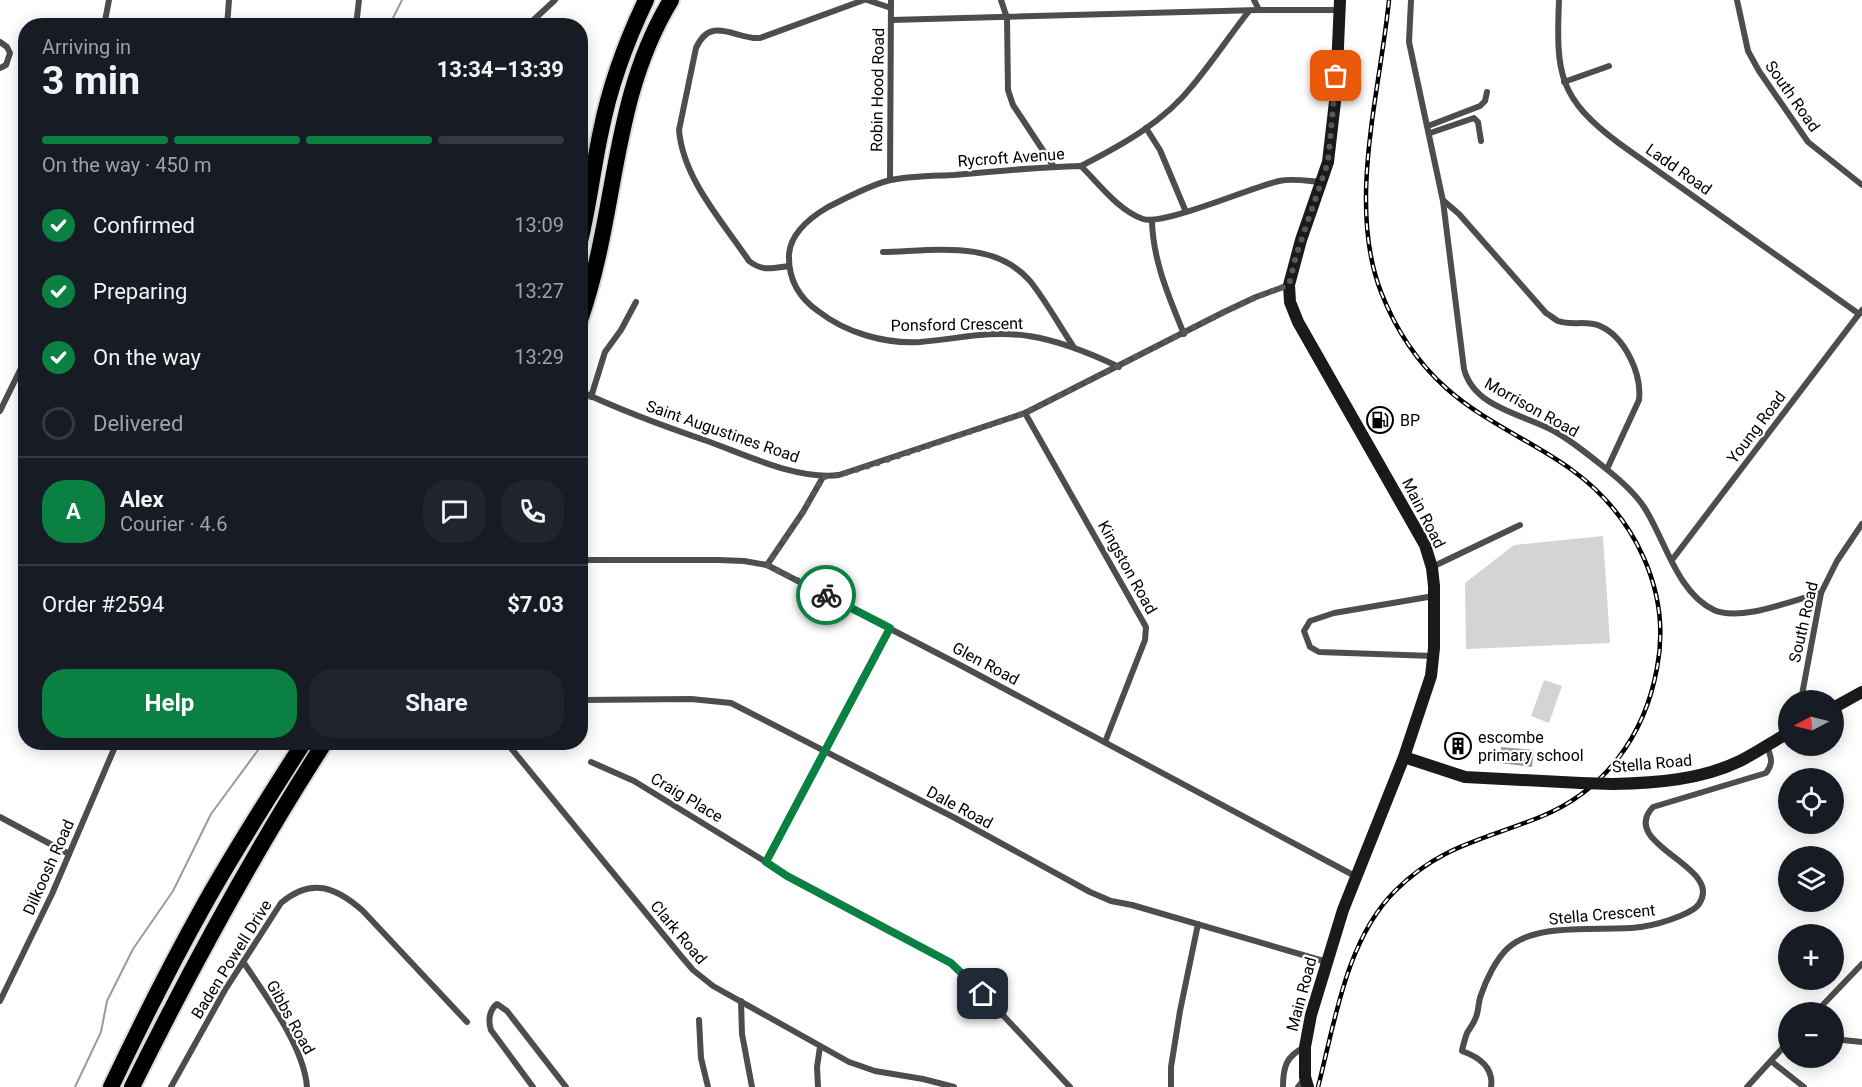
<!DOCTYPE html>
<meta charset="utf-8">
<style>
:root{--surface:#171b24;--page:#20242c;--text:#f1f3f6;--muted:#9ea1a6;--line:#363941;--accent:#0b8043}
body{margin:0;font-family:Roboto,sans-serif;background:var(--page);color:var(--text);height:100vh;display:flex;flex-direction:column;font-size:22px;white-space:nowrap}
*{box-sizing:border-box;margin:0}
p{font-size:20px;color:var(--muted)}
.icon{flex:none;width:33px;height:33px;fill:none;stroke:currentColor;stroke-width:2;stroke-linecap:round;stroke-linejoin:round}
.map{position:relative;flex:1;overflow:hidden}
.details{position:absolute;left:18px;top:18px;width:570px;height:732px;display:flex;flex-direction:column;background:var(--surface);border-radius:24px;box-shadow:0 3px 15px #0003}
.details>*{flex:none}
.needle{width:39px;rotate:263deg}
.tools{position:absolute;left:1778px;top:690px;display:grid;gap:12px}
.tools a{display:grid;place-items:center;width:66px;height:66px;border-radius:50%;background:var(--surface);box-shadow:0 3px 15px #0003;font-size:30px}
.pin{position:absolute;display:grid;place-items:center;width:51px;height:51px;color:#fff;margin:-26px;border-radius:12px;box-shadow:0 3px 9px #0006}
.courier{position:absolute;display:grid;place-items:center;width:60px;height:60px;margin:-30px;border:4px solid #0b8043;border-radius:50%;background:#fff;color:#222;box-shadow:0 2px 8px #0007}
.head em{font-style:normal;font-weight:700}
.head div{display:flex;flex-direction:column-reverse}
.head{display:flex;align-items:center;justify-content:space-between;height:102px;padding:0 24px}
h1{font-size:39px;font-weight:700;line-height:45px}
.bar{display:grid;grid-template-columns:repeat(4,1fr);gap:9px 6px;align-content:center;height:72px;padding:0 24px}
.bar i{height:8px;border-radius:4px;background:var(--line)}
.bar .current{background:var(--accent)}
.bar p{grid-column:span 4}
.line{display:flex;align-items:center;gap:15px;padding:0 24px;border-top:2px solid var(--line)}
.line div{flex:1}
.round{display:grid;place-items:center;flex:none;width:63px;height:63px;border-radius:24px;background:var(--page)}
ol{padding:0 24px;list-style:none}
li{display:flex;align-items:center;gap:18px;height:66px}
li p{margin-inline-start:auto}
li .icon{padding:6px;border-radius:50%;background:var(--accent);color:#fff;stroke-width:4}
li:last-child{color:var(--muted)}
li i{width:33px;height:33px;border:3px solid var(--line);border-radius:50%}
.cta{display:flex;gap:12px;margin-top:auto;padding:12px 24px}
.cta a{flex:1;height:69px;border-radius:24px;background:var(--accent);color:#fff;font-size:24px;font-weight:700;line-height:69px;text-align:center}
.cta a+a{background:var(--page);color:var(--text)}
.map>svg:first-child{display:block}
</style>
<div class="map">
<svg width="1862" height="1087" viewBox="0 0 1862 1087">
<rect width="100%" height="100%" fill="#fff"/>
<g fill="#d4d4d4">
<polygon points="1603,536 1610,643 1466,649 1465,583 1514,545"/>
<polygon points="1544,680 1562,686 1549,723 1531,716"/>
</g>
<polygon fill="#9b9b9b" points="1501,747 1534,750 1532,767 1499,763"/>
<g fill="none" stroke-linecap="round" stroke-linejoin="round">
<g stroke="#9b9b9b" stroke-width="2">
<polyline points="389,26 402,0"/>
<polyline points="75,1087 101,1032 107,1001 133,949 173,891 211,814 264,742"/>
</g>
<defs>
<g id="motorway">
<path d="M580,241C589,205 593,167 601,131C610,85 626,42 646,0"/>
<path d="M580,320C618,213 610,100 671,0"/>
<path d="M111,1087C140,1026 170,966 203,907C234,851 269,797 304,742"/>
<path d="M132,1087C191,968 253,853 325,742"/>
</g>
</defs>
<use href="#motorway" stroke="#dbdbdb" stroke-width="20"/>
<g stroke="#4d4d4d" stroke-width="6">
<polyline points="867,0 891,8"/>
<polyline points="1001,0 1007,18 1008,90 1013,105 1054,167"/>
<polyline points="1254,0 1259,10"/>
<path d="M1411,0L1409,42L1443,201L1464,369C1474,408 1523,414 1554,431C1572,441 1589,455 1605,468C1619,479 1634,492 1644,507C1665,539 1677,593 1714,610C1741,622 1793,600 1821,593"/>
<path d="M1559,0C1556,74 1558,98 1620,144L1859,314"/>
<polyline points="1737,0 1748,51 1759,71 1808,142 1862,185"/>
<polyline points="891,20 1259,10 1340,10"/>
<polyline points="104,26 109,0"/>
<polyline points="227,26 229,0"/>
<polyline points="356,26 359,0"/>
<polyline points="527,26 555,0"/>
<polyline points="0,42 7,47 10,53 6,65 0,68"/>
<polyline points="1564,82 1609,66"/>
<polyline points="1428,126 1480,106 1485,101 1487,92"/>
<polyline points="1146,128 1160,150 1186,212"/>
<polyline points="1430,133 1474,118 1478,122 1481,141"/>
<path d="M1081,166C1122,145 1164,122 1193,85C1213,61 1230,35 1249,11"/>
<polyline points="890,180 891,0"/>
<path d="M1444,201L1459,214L1546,313C1550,315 1554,319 1558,321C1571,326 1587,320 1600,326C1625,337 1642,374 1639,400L1607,469"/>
<path d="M1152,221C1153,261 1169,297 1184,334"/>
<path d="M883,252C932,251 994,239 1030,281C1046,301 1059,325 1073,346"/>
<path d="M789,266C773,268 763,272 749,261C723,222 683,179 679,130L696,48C711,14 736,40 760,38L864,0"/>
<path d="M1119,367C1090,353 1061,341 1029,336C992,330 957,339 920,342C885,344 846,333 818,311C798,297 788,279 789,254C791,232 811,217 828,207C844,199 874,183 891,180C911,176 934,176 954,175C996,171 1039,167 1081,166C1099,184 1119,211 1143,219C1163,226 1252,187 1279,181C1293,178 1307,181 1321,182"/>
<path d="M580,391C622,411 666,427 710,442C748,456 798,480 839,475L1025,413L1224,312L1256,297L1289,285"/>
<polyline points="591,397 605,352 621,330 636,302"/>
<polyline points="0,411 26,358"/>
<polyline points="1025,413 1146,627 1145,640 1105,742"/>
<polyline points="580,560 718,560 744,561 767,565 960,665 1355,876"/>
<polyline points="1672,560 1862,310"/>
<polyline points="767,565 803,512 823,477"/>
<polyline points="1432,567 1520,525"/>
<polyline points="890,628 766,862 787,876 951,963 970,980 1070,1087"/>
<polyline points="1433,656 1319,652 1310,647 1304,631 1310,621 1334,613 1434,596"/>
<polyline points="580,700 691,699 731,703 955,818 1090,892 1111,901 1132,905 1327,962"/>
<polyline points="1801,700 1821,593 1837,561 1862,524"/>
<polyline points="506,742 681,956 693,970 713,986 849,1062 875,1071 923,1079 954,1087"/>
<polyline points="591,762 634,781 766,862"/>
<polyline points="0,817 69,854"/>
<path d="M244,963C266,996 304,1047 307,1087"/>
<polyline points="0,1001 52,894 117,742"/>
<polyline points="741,1001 742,1034 752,1087"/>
<polyline points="1816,1012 1862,964"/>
<polyline points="699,1020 701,1058 708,1087"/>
<polyline points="1833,1039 1862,1042"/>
<polyline points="1771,1061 1804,1087"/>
<path d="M171,1087L225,990L281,903C311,877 336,887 363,911L467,1022"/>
<path d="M533,1087L491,1030C488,1021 489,1010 497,1004L507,1011L566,1087"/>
<polyline points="818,1087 817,1067 820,1047"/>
<polyline points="1171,1087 1171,1067 1180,1011 1198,924"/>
<path d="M1283,1087C1283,1067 1286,1056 1305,1047"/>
<polyline points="1298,1087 1305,1078"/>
<path d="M1491,1087C1494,1067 1479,1057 1462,1051C1463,1045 1465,1039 1467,1033C1470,1028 1474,1023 1476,1017C1479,1010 1478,1002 1481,995C1486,980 1496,959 1508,948C1537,921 1604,932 1641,927C1654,925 1668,921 1680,916C1687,913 1695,910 1699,904C1725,866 1617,845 1653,807L1766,773C1774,763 1771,757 1767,746"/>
<polyline points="1747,1087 1788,1042"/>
</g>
<g stroke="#1a1a1a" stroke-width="12">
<polyline points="1833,708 1862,692"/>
<polyline points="1404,757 1465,777 1581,783"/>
<path d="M1613,784C1656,783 1700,780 1740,761C1756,753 1772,742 1788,733"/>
<polyline points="1308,1087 1305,1077 1305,1047 1311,1015 1343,910 1404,757 1431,676 1434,648 1434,586 1432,568 1425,545 1298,322 1290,302 1289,285 1301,240 1328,162 1336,93 1340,0"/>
</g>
<use href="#motorway" stroke="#000" stroke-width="16"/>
<defs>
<path id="rail" d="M1318,1087C1335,1022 1346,940 1395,891C1441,845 1484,840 1540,817C1605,791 1645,735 1657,668C1672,591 1634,515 1572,470C1532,441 1484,422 1446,388C1417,362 1395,328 1381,292C1347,204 1380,92 1389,0"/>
</defs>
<use href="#rail" stroke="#000" stroke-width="4.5"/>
<use href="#rail" stroke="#fff" stroke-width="2" stroke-dasharray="7" stroke-linecap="butt"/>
<polyline stroke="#1a1a1a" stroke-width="12" points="1581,783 1613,784"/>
</g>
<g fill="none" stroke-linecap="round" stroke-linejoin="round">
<polyline stroke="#595959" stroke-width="6" stroke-dasharray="0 10.8" points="826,595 767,565 803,512 823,477 838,475 863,468 1025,413 1224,312 1256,297 1289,285 1296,256 1328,162 1336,76"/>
<polyline stroke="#0b8043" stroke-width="8" points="826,595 890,628 766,862 787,876 951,963 983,994"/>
</g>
<defs>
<symbol id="fuel-ring" viewBox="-11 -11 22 22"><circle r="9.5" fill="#fff" stroke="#000" stroke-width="1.5"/><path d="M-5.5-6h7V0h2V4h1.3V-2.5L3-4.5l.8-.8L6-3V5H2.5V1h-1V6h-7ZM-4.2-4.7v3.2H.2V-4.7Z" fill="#000"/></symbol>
<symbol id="building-ring" viewBox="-11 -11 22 22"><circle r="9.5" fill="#fff" stroke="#000" stroke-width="1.5"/><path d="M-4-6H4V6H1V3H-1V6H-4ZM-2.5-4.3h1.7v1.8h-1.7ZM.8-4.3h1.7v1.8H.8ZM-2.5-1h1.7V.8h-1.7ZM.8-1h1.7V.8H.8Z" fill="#000"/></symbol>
</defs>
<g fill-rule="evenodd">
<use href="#fuel-ring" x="1365" y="405" width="30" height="30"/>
<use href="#building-ring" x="1443" y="731" width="30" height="30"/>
</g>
<g text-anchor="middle" stroke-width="4.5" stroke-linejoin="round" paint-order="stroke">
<g font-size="16" fill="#000" stroke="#fff">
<text transform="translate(877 90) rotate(-89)" y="6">Robin Hood Road</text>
<text transform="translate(1793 96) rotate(55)" y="6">South Road</text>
<text transform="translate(1011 157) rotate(-4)" y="6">Rycroft Avenue</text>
<text transform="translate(1679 169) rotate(35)" y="6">Ladd Road</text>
<text transform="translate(957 324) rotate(-1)" y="6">Ponsford Crescent</text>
<text transform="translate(1532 407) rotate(29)" y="6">Morrison Road</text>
<text transform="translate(1756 427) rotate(-53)" y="6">Young Road</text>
<text transform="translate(723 431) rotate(19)" y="6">Saint Augustines Road</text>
<text transform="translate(1424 513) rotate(63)" y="6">Main Road</text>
<text transform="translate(1128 567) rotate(61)" y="6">Kingston Road</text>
<text transform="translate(1803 622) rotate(-77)" y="6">South Road</text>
<text transform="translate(986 663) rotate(28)" y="6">Glen Road</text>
<text transform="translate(1652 763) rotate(-5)" y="6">Stella Road</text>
<text transform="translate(687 797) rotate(31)" y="6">Craig Place</text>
<text transform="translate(960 807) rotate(28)" y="6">Dale Road</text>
<text transform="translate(48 867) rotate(-66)" y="6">Dilkoosh Road</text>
<text transform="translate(1602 914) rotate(-5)" y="6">Stella Crescent</text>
<text transform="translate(679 932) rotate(50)" y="6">Clark Road</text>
<text transform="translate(231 959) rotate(-58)" y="6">Baden Powell Drive</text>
<text transform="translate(1301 994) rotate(-75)" y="6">Main Road</text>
<text transform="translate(291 1017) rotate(61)" y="6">Gibbs Road</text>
</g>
<g font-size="16" fill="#000" stroke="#fff" text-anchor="start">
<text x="1400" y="426">BP</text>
<text x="1478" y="743">escombe<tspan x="1478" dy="18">primary school</tspan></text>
</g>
</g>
</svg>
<div class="tools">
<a><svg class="needle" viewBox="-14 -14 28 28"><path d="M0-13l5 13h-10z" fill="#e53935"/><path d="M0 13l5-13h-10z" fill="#9ea1a6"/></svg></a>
<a><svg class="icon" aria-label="locate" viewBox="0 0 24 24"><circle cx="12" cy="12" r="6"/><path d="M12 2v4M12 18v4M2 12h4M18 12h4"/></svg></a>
<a><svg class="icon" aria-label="layers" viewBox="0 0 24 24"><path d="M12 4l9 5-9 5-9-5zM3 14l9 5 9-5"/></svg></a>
<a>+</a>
<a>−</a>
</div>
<div class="pin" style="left:1336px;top:76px;background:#ea580c"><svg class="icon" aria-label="bag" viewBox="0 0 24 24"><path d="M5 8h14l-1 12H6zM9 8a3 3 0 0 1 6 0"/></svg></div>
<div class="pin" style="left:983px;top:994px;background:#1f2937"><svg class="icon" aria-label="home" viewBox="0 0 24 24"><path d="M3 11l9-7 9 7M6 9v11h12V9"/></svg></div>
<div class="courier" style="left:826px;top:595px"><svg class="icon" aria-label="bike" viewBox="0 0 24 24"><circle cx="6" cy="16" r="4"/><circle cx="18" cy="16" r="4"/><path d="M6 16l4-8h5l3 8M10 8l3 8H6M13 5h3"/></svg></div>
<section class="details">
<div class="head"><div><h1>3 min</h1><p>Arriving in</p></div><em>13:34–13:39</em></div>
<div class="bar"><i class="current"></i><i class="current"></i><i class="current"></i><i></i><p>On the way · 450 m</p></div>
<ol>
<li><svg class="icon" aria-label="check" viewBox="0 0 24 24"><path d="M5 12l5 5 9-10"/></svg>Confirmed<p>13:09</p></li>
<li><svg class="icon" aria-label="check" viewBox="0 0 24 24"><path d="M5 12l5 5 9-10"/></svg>Preparing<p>13:27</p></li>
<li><svg class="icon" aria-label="check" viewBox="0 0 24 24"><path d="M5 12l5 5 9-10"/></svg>On the way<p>13:29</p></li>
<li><i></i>Delivered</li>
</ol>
<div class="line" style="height:108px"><b class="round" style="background:var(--accent);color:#fff">A</b><div><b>Alex</b><p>Courier · 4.6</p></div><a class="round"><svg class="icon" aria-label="chat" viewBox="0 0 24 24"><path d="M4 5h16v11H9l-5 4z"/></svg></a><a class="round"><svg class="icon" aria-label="phone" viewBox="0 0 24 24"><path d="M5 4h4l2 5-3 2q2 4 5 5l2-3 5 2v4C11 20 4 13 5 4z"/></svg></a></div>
<div class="line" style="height:78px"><div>Order #2594</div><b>$7.03</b></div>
<div class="cta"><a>Help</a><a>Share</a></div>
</section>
</div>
